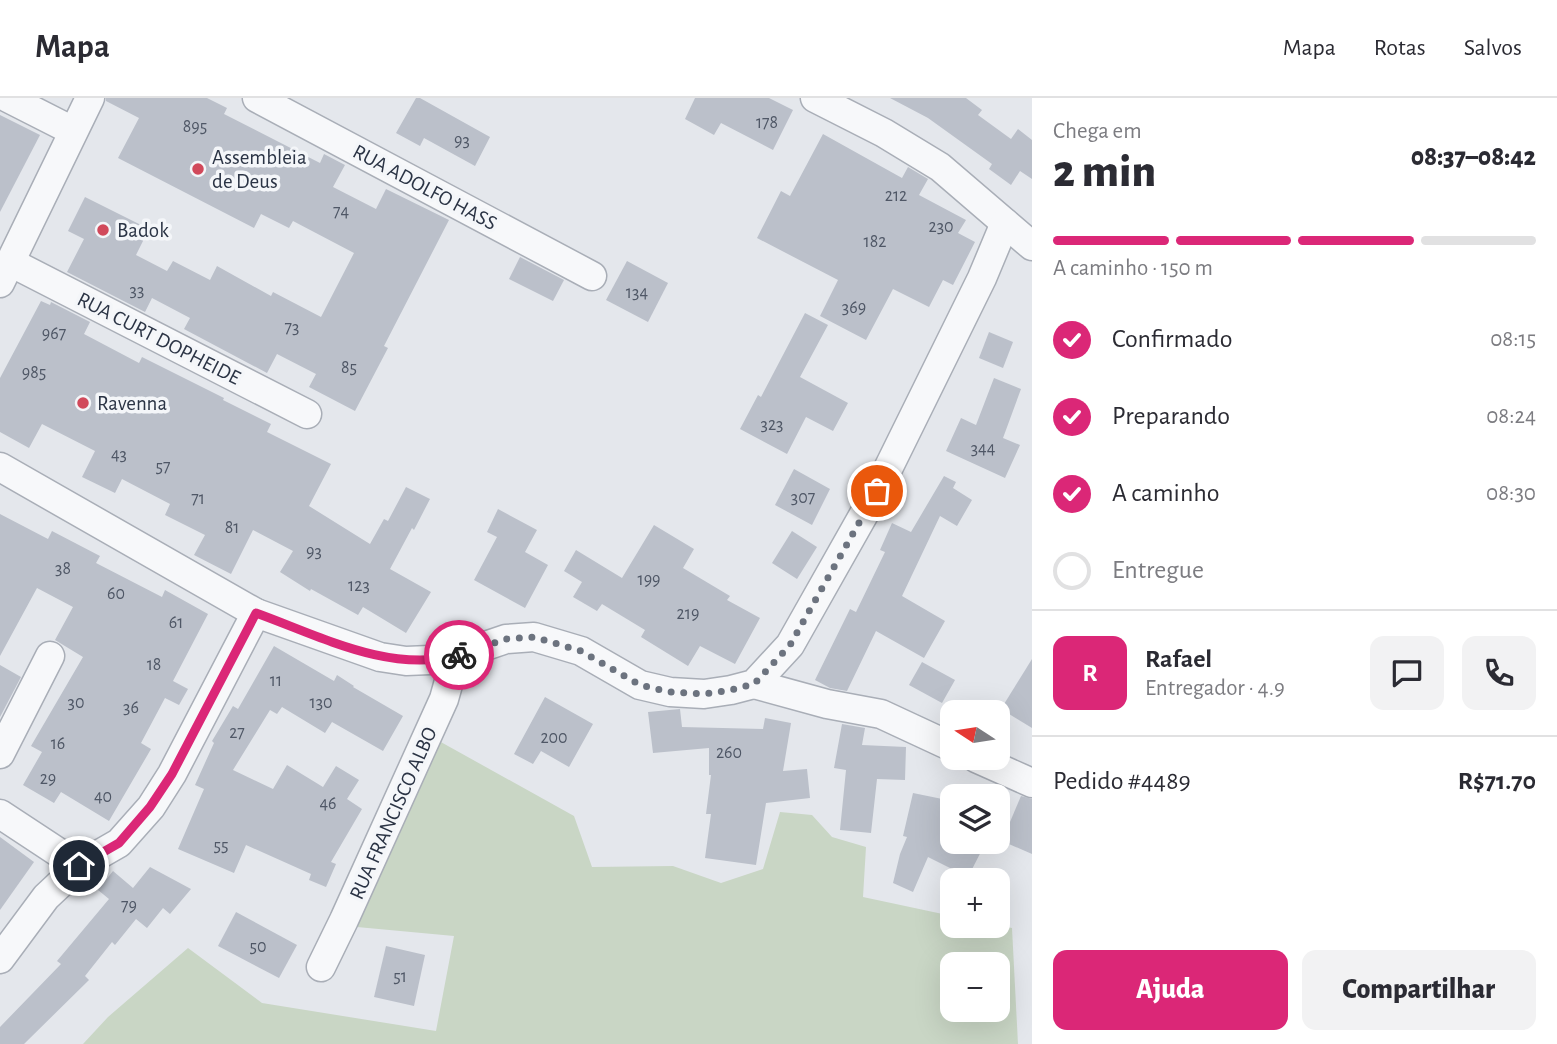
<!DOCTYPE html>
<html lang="pt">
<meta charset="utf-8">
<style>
:root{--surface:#fff;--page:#f2f2f3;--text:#2b2b33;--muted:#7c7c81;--line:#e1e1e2;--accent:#db2777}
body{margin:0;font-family:"Alegreya Sans",sans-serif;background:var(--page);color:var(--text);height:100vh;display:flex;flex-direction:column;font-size:26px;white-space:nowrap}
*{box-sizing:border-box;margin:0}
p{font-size:23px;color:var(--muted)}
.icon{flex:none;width:38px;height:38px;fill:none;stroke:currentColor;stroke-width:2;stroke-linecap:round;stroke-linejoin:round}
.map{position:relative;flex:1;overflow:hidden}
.side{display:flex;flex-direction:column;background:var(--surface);width:525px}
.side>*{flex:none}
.needle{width:46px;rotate:282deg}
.fabs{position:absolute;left:940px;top:602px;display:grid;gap:14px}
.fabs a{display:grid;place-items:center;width:70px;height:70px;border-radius:14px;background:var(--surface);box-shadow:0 7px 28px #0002;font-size:35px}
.pin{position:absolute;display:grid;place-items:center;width:60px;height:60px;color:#fff;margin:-30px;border:4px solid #fff;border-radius:50%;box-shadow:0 2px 7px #0007}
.courier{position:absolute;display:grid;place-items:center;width:70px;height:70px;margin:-35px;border:5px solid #db2777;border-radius:50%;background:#fff;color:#222;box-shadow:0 2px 9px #0007}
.overview em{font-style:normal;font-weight:800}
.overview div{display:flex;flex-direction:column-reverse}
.overview{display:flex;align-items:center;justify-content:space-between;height:119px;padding:0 21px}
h1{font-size:46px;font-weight:800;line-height:52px}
.bar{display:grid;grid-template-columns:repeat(4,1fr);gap:10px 7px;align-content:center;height:84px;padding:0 21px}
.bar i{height:9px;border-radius:5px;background:var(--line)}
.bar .active{background:var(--accent)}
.bar p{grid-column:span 4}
.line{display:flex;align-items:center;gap:18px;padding:0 21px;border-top:2px solid var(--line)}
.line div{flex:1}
.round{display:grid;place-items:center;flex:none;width:74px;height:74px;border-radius:14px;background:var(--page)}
ol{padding:0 21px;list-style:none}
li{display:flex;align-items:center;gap:21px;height:77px}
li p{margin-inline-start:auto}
li .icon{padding:7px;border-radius:50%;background:var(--accent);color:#fff;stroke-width:4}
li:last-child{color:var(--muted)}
li i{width:38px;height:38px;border:4px solid var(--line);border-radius:50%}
.action{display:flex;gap:14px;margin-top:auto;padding:14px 21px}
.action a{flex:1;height:80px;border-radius:14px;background:var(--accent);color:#fff;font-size:28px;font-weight:800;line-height:80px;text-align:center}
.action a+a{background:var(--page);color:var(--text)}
header{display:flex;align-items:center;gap:42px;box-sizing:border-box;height:98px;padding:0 35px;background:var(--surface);border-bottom:2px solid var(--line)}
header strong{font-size:33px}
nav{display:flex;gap:38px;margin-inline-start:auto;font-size:24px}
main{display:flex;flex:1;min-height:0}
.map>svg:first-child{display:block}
</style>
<header>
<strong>Mapa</strong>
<nav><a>Mapa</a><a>Rotas</a><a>Salvos</a></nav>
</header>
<main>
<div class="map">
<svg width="1032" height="946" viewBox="0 0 1032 946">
<rect width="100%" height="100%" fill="#e4e7ec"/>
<path fill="#c9d6c5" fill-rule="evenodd" d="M439,643L574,718L592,769L673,768L721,785L763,771L780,714L812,717L832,739L866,749L863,799L952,818V828L998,827L1012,830L1018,946H83L108,919L188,850L262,905L436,933L454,838L357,829ZM952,866H998V912H952Z"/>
<g fill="#bbc0ca">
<polygon points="106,0 207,0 227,10 224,16 320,65 324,56 345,67 333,89 376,111 386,91 449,122 384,248 388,250 355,313 309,289 316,276 277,256 267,275 184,231 190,220 152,200 145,214 67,174 84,141 68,133 85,99 149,131 136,157 167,173 173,163 210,182 217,168 271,198 273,194 321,219 354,155 293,123 289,130 261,116 254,130 118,60 139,20 106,3"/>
<polygon points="416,0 420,0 490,39 475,68 424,40 420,48 396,35"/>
<polygon points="695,0 769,0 793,12 773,52 721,25 714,37 685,21"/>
<polygon points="890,0 966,0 982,12 978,17 1011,41 1018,31 1032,42 1032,81 1020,73 1011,87 989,71 992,66 928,20"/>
<polygon points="0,17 40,37 0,114"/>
<polygon points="823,36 902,80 908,69 928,81 919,97 966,122 958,135 975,144 953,187 943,182 929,209 893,191 866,242 820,218 838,182 757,140 781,93 790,98"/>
<polygon points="520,159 564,182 553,203 509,181"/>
<polygon points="627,163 668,185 648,224 606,202"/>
<polygon points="41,203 50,207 51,204 90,224 84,236 139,265 142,259 224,300 223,302 271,326 267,334 331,366 309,408 370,446 384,421 388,423 406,389 430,401 414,432 412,430 390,471 431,494 406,535 363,509 358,517 311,491 310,493 280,474 293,453 253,432 231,476 194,457 205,437 165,417 170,406 122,381 115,395 82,379 95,353 42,326 29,350 0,334 0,280"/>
<polygon points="805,215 828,227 800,279 848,305 833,333 806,319 787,356 740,331 758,297 761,299"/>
<polygon points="989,234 1013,244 1003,270 979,260"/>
<polygon points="994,280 1021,291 1003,340 1020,347 1005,380 946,353 961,320 976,327"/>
<polygon points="794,371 830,391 812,427 775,407"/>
<polygon points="944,378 956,384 953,390 972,402 957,428 940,418 902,498 945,523 924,560 876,533 847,593 830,590 815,582 850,511 856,514 885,454 880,452 892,425 911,434"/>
<polygon points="498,411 537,432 525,454 548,467 525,510 474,482 497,439 487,434"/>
<polygon points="0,416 48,441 52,433 100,458 96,465 162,499 165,492 208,516 173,583 188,591 179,607 165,600 141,645 151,651 109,723 61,694 54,705 23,687 42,654 31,648 83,559 55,542 73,509 37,490 0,558"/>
<polygon points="654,427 694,451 683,470 730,498 727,502 760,520 735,566 700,548 688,568 641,539 645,532 602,506 597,513 573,499 582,484 564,473 576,452 622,480"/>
<polygon points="792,433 817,449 797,481 772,465"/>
<polygon points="274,548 334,583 337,577 354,588 353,589 403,618 383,653 332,624 325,635 282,609 277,616 270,612 233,672 273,691 287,667 323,689 336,668 359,682 347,701 362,711 331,764 336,766 326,789 309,782 311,776 246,747 234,775 178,751 204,691 195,687 214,645 212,643 233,608 238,611"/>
<polygon points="1032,561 1032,630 1001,611"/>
<polygon points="922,564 955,582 942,605 909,587"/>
<polygon points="0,567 21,579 0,619"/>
<polygon points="545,599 593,626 569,669 541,653 533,666 514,656"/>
<polygon points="680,611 682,629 763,631 765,620 791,625 783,673 807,671 810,700 766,705 756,767 705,760 711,716 706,716 711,677 709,677 709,650 653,655 648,614"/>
<polygon points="842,626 865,630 862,647 906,649 905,682 877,681 871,735 840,732 846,672 834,670"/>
<polygon points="913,695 952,703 952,744 986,744 968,779 928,759 913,794 893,785 900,756 907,739 903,738"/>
<polygon points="1021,698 1032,701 1032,756 1002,743"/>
<polygon points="0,739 34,764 0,812"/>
<polygon points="150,769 191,791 170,816 163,810 147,830 136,821 115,847 112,844 85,878 89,882 24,946 0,946 0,929 61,866 57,863 109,801 98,792 113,773 133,790"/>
<polygon points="236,814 297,847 279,880 218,848"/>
<polygon points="386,848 425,857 414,908 374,899"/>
</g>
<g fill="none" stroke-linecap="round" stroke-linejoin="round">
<defs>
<g id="minor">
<polyline points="8,0 73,33"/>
<polyline points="257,0 592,178"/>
<polyline points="815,0 884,35 940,69 1032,148"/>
<polyline points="10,164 307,316"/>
<polyline points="0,185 90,0"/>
<polyline points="0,369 256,515 380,559 406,563 430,562 456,558 506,541 534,539 581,553 640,587 670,594 704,596 731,592 754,586 790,547 877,393 982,180 1005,125"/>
<polyline points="754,586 827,606 881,616 952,649"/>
<polyline points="0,656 50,558"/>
<polyline points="976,660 1032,685"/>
<polyline points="0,716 79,768"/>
<polyline points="0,861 46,799 79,768 119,745 151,709 172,676 256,515"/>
<polyline points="321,869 344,822 444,601 456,558"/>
</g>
</defs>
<use href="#minor" stroke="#a9aeb7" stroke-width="31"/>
<use href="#minor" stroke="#f7f8fa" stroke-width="28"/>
</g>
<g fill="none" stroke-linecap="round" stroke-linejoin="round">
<polyline stroke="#6c737f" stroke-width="7" stroke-dasharray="0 12.6" points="459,557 506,541 534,539 581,553 640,587 670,594 704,596 731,592 754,586 790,547 877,393"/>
<path stroke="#db2777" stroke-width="9" d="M79,768L119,745L150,709L172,676L256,515C320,538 390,576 459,557"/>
</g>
<g fill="#d1495b" stroke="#f4f6f9" stroke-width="2.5">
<circle cx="198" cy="71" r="7"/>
<circle cx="103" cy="132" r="7"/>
<circle cx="83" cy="305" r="7"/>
</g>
<g text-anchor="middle" stroke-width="7" stroke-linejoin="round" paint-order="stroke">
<g font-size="18" fill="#4f5766">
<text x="767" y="30">178</text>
<text x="195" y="34">895</text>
<text x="462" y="48">93</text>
<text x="896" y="103">212</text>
<text x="341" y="119">74</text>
<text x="941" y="134">230</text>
<text x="875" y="149">182</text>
<text x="137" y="198">33</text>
<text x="637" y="200">134</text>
<text x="854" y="215">369</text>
<text x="292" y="235">73</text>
<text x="54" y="241">967</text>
<text x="349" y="275">85</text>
<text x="34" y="280">985</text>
<text x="772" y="332">323</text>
<text x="983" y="356">344</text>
<text x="119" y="362">43</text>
<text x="163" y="374">57</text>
<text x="803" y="405">307</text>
<text x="198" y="406">71</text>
<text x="232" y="435">81</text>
<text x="314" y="459">93</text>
<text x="63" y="476">38</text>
<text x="649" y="487">199</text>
<text x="359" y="493">123</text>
<text x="116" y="501">60</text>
<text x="688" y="521">219</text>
<text x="176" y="530">61</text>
<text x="154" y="572">18</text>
<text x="276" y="588">11</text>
<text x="76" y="610">30</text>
<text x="321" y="610">130</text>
<text x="131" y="615">36</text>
<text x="237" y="640">27</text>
<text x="554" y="645">200</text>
<text x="58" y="651">16</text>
<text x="729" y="660">260</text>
<text x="48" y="686">29</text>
<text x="103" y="704">40</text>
<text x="328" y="711">46</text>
<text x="221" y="753">55</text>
<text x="129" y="813">79</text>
<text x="258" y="854">50</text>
<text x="400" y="884">51</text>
</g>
<g font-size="21" fill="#2b3445" stroke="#f4f6f9" text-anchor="start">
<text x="212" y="66">Assembleia<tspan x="212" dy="24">de Deus</tspan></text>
<text x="117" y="139">Badok</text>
<text x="97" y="312">Ravenna</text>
</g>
<g font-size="21" fill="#2b3445" stroke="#f4f6f9">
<text transform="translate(425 89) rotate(28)" y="7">RUA ADOLFO HASS</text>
<text transform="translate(159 240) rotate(27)" y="7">RUA CURT DOPHEIDE</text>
<text transform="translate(393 715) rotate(-66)" y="7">RUA FRANCISCO ALBO</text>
</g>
</g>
</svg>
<div class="fabs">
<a><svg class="needle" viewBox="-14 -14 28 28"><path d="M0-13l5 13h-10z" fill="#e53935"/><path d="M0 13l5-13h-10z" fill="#7c7c81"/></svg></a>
<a><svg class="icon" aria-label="layers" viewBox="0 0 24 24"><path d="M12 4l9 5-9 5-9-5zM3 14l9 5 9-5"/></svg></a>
<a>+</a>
<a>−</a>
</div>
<div class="pin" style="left:877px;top:393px;background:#ea580c"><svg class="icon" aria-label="bag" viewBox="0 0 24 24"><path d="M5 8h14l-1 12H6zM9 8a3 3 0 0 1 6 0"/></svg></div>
<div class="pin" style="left:79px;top:768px;background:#1f2937"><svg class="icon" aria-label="home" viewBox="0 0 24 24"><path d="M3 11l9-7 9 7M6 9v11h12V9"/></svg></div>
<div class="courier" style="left:459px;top:557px"><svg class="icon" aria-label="bike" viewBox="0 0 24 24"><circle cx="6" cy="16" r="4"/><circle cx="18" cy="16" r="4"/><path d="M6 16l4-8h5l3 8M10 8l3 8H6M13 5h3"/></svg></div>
</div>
<section class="side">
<div class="overview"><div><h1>2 min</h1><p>Chega em</p></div><em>08:37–08:42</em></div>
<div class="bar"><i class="active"></i><i class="active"></i><i class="active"></i><i></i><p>A caminho · 150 m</p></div>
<ol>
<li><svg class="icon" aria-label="check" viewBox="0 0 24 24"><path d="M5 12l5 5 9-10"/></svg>Confirmado<p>08:15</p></li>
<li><svg class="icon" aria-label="check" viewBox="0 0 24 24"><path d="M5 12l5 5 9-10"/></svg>Preparando<p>08:24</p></li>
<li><svg class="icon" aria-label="check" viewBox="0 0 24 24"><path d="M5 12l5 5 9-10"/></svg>A caminho<p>08:30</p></li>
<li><i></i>Entregue</li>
</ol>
<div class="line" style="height:126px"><b class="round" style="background:var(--accent);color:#fff">R</b><div><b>Rafael</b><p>Entregador · 4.9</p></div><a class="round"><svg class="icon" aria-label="chat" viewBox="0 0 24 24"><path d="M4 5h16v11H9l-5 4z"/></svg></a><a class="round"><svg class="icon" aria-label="phone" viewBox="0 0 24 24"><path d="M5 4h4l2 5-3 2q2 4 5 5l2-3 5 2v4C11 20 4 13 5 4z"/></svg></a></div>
<div class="line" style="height:91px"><div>Pedido #4489</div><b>R$71.70</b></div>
<div class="action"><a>Ajuda</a><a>Compartilhar</a></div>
</section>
</main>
